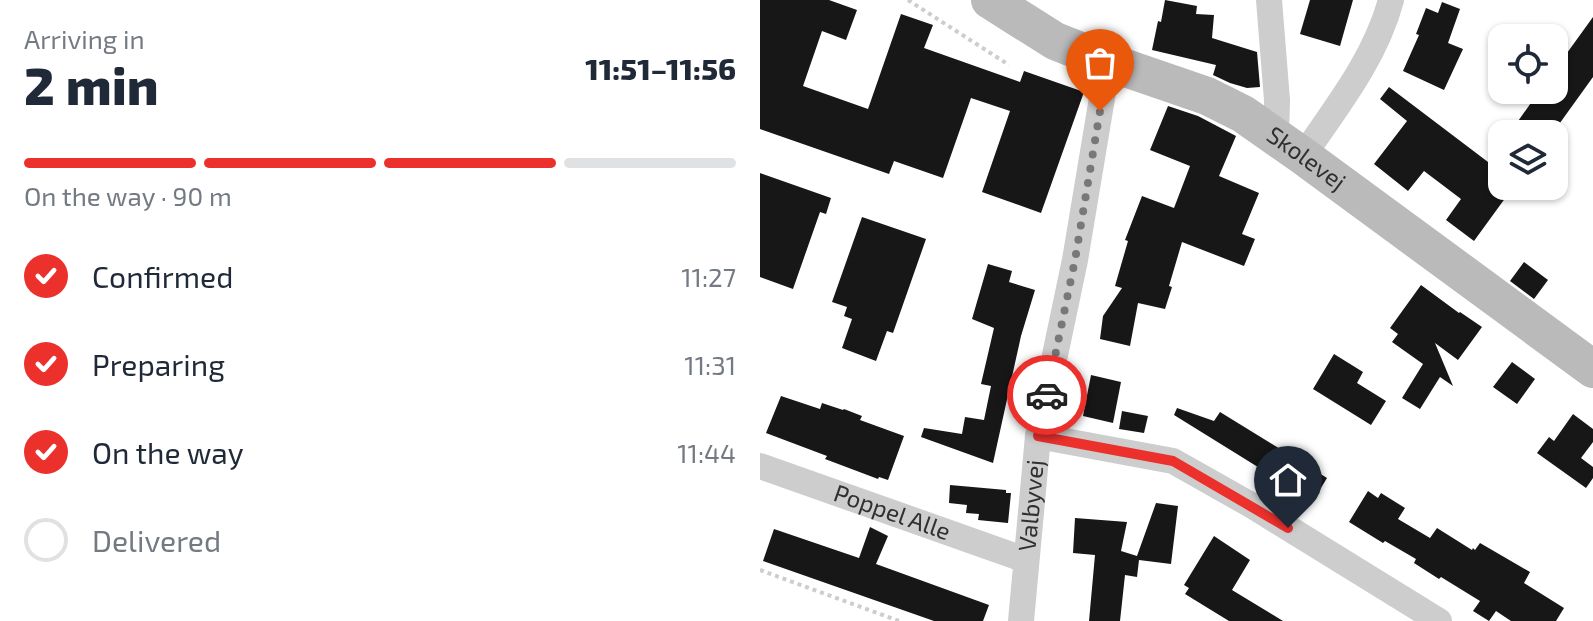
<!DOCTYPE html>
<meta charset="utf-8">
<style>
:root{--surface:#fff;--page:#f2f2f3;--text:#1f2937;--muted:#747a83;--line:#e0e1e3;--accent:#ec312d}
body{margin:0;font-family:"Exo 2",sans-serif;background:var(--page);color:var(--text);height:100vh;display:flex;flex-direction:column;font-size:30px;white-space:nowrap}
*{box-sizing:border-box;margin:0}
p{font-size:26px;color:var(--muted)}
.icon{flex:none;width:44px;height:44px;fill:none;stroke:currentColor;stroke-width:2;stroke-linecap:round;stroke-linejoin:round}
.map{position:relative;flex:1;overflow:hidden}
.panel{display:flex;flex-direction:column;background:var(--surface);width:760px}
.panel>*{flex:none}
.controls{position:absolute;left:728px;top:24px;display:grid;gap:16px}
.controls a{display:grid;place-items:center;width:80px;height:80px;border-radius:16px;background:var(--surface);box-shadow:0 2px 6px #0004;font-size:40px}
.pin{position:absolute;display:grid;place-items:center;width:68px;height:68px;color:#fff;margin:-82px -34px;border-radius:50% 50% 50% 0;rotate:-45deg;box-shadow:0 0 8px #0007}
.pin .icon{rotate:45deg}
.courier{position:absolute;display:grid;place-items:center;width:80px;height:80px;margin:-40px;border:6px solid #ec312d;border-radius:50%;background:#fff;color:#222;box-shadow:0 2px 10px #0007}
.headline em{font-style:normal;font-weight:800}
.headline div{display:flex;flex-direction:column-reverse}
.headline{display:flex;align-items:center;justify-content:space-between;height:136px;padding:0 24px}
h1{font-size:52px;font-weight:800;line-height:60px}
.bar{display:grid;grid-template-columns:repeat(4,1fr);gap:12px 8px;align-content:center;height:96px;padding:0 24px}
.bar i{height:10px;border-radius:6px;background:var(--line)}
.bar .active{background:var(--accent)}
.bar p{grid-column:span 4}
ol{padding:0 24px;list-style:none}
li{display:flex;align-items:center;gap:24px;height:88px}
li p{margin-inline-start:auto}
li .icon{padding:8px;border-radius:50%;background:var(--accent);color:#fff;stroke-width:4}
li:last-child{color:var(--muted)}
li i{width:44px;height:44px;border:4px solid var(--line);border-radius:50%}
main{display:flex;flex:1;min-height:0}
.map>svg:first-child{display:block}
</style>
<main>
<section class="panel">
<div class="headline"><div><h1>2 min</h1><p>Arriving in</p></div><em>11:51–11:56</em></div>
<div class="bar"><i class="active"></i><i class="active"></i><i class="active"></i><i></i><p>On the way · 90 m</p></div>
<ol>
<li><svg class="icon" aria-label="check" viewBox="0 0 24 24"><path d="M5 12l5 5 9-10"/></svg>Confirmed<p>11:27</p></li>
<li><svg class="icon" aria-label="check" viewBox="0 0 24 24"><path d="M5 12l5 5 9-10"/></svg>Preparing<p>11:31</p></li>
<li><svg class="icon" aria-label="check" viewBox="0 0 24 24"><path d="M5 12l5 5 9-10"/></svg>On the way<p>11:44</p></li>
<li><i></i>Delivered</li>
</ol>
</section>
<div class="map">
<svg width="833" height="621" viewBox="0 0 833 621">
<rect width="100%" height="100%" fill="#fff"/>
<g fill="#171717">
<polygon points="0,0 69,0 97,10 86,40 62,31 43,86 108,109 141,14 173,25 164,48 260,82 264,71 324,92 281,213 222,192 250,111 211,98 183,178 134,161 129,174 0,129"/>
<polygon points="405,0 437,6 436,14 454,15 452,38 497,52 500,87 487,88 470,83 453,75 456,65 392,50 398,21 401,22"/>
<polygon points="550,0 593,0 580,46 540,34"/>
<polygon points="682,2 700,9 688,43 703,49 684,90 643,71 659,35 656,34 666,8 678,13"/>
<polygon points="833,17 833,77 792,134 749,134 780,90 794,90 794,71"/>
<polygon points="629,87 728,162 742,143 742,186 754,186 714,241 686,220 701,199 664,171 648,191 614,164 647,121 620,99"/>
<polygon points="408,106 438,116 476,136 459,176 499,193 482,234 495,239 484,266 422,242 409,286 412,287 405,309 378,303 370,346 340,339 343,316 362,288 355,286 368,241 365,240 382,196 414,208 430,166 390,150"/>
<polygon points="0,173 71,198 66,214 60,212 33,289 0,277"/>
<polygon points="102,217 166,239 133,333 127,331 116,361 82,348 92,319 84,316 87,307 72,302"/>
<polygon points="764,262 788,280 774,299 750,281"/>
<polygon points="228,264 252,271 249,282 275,290 261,336 233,463 161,437 164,428 202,434 205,417 224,420 231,386 221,384 234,328 212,319"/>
<polygon points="661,285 699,313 700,312 722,327 698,360 675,343 693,386 680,377 660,409 642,398 663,364 632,342 638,334 630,328"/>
<polygon points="574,354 603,372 597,383 626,401 611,425 553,389"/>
<polygon points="752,362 775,379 757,404 733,387"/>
<polygon points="331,375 361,382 353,423 323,416"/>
<polygon points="21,396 60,409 62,403 83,410 84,409 102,416 100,420 144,436 128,480 119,477 118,479 65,459 67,456 6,433"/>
<polygon points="417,408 454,421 460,412 567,478 553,501 414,415"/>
<polygon points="362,411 388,416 384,433 359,429"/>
<polygon points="813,414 833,429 833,442 821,458 833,467 833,478 826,488 777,453 789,437 794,441"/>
<polygon points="190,485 246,490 246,493 251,493 248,523 218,520 219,514 206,513 207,505 189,503"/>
<polygon points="608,491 618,498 621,493 645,508 638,519 670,538 677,528 712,550 713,548 715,550 720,543 770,572 764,583 804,608 796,621 751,621 736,611 729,621 713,611 720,601 681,577 679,579 654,563 656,559 625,541 623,543 589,522"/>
<polygon points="396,503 418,506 411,564 379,560 377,577 365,575 360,621 329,621 335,555 313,553 315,518 367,522 361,551 377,556"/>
<polygon points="110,527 128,536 116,564 229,605 223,621 174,621 3,561 14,529 99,558"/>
<polygon points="454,536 490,560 472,590 523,621 469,621 425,594 429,588 424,585"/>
</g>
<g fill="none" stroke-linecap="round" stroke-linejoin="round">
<g stroke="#cdcdcd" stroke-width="4" stroke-dasharray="4 4" stroke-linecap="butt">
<polyline points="148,0 249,65"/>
<polyline points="0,570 139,621"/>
</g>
<g stroke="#cdcdcd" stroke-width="26">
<polyline points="509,0 517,100 516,137"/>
<path d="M543,156C577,106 615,59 631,0"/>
<polyline points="278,436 413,461 491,505 679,621"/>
<path id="s1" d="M0,466L266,560"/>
<path id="s2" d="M261,621L278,436L315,260L348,62"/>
</g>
<path stroke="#bababa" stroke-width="38" id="s3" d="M230,0L295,41L348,62L447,96L483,114L543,156L833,369"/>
</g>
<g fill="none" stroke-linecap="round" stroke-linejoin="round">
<polyline stroke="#787878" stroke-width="8" stroke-dasharray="0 14.4" points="287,395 315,260 340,111"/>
<polyline stroke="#ec312d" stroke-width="10" points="287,395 278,436 413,461 528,528"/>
</g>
<g text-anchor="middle" stroke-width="8" stroke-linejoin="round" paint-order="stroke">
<g font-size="24" fill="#303030" stroke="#fff">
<text dy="8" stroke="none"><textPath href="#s3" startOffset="356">Skolevej</textPath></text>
<text dy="8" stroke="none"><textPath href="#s2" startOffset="116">Valbyvej</textPath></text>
<text dy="8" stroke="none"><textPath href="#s1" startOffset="140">Poppel Alle</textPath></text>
</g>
</g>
</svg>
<div class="controls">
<a><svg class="icon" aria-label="locate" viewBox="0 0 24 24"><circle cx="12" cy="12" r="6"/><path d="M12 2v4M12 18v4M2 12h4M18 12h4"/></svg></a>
<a><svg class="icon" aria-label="layers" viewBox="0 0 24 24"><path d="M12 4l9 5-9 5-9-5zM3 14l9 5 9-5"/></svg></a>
</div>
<div class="pin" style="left:340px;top:111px;background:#ea580c"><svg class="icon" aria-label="bag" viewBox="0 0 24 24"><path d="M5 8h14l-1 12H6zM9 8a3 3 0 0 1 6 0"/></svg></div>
<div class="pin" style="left:528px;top:528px;background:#1f2937"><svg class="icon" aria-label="home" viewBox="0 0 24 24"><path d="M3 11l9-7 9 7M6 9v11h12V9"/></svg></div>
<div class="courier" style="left:287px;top:395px"><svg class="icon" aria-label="car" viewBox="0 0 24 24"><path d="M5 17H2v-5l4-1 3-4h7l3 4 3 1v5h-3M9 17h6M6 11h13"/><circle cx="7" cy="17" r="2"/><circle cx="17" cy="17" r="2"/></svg></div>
</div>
</main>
